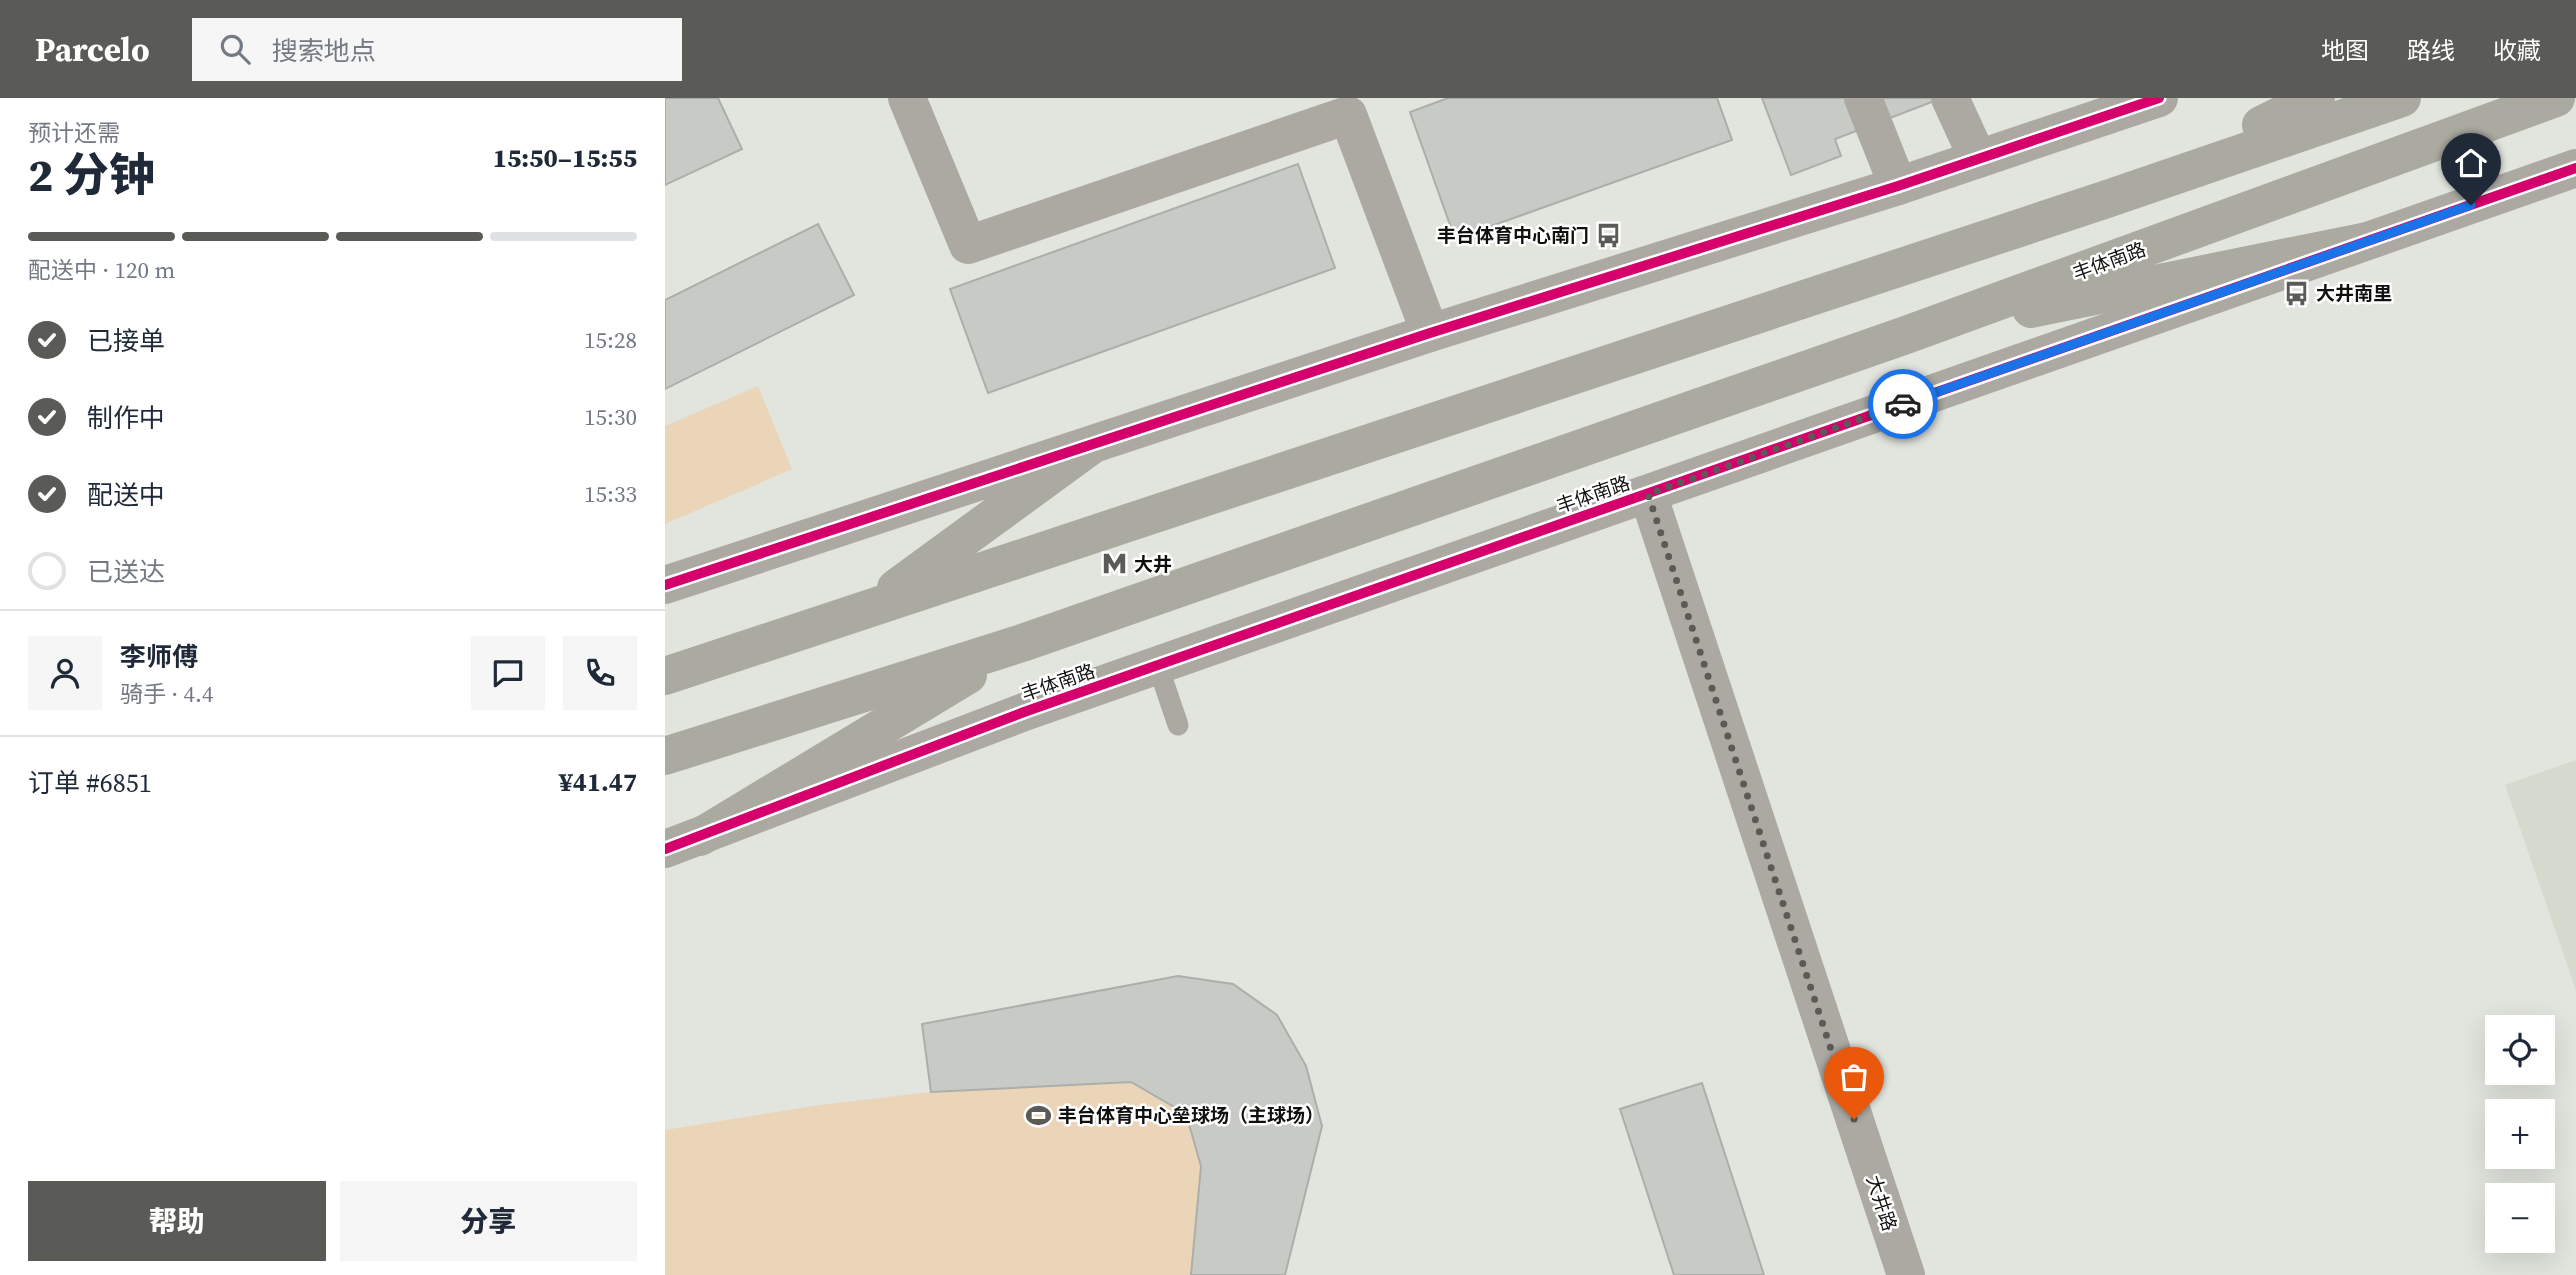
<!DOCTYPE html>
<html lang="zh">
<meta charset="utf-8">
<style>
:root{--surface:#fff;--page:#f6f6f7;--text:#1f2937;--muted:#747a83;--line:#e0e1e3;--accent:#5a5b57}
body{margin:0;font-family:"Source Serif 4","Noto Sans SC",serif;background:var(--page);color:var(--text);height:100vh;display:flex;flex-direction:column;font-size:26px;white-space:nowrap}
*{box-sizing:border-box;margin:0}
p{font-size:23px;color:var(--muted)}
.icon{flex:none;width:38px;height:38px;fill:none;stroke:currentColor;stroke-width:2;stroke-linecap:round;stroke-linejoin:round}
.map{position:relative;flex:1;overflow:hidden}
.sheet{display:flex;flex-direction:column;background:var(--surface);width:665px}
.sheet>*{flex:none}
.fabs{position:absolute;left:1820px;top:917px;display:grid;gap:14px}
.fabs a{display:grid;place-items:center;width:70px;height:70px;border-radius:0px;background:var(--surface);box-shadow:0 7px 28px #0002;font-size:35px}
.pin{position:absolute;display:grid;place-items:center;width:60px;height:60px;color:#fff;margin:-72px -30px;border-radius:50% 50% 50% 0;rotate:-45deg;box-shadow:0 0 7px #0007}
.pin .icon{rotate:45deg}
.courier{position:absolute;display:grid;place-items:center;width:70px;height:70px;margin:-35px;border:5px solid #1a73e8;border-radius:50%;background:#fff;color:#222;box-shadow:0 2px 9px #0007}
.head em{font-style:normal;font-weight:800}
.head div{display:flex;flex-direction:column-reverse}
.head{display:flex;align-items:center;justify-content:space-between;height:119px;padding:0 28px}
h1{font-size:46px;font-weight:800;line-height:52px}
.bar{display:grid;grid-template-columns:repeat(4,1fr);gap:10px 7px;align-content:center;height:84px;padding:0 28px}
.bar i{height:9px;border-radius:5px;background:var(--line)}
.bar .current{background:var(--accent)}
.bar p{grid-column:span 4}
.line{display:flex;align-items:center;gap:18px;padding:0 28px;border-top:2px solid var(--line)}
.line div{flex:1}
.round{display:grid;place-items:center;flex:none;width:74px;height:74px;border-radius:0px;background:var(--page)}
ol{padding:0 28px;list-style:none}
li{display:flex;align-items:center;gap:21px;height:77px}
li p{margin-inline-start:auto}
li .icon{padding:7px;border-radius:50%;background:var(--accent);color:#fff;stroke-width:4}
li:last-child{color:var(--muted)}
li i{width:38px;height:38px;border:4px solid var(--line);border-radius:50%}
.button{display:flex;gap:14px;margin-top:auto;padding:14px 28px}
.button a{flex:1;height:80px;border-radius:0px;background:var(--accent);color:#fff;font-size:28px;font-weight:800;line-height:80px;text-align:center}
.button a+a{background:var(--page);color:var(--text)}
header{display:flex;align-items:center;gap:42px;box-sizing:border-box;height:98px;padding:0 35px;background:var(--accent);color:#fff}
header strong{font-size:33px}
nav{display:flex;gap:38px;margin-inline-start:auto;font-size:24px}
.search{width:490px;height:63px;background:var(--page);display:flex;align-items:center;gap:18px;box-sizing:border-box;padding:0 24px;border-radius:0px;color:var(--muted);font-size:26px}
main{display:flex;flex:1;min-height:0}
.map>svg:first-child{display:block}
</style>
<header>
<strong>Parcelo</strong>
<div class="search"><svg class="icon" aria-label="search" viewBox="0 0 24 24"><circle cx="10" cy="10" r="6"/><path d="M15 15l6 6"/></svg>搜索地点</div>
<nav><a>地图</a><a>路线</a><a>收藏</a></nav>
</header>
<main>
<section class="sheet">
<div class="head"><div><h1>2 分钟</h1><p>预计还需</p></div><em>15:50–15:55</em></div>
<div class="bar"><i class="current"></i><i class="current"></i><i class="current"></i><i></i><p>配送中 · 120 m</p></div>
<ol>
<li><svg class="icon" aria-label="check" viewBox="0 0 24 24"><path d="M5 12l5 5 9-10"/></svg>已接单<p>15:28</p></li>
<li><svg class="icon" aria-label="check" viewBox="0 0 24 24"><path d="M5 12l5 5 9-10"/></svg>制作中<p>15:30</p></li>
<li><svg class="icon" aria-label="check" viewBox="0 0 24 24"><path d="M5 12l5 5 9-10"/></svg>配送中<p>15:33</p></li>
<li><i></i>已送达</li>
</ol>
<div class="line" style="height:126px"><a class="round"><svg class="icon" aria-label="person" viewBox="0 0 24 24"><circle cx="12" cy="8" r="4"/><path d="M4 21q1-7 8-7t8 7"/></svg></a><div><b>李师傅</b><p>骑手 · 4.4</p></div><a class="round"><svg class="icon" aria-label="chat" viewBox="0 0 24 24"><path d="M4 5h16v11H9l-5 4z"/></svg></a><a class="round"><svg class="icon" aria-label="phone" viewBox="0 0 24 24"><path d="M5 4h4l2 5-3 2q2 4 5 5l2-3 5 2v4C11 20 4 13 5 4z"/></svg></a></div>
<div class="line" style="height:91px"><div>订单 #6851</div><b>¥41.47</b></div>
<div class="button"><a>帮助</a><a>分享</a></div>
</section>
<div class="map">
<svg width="1911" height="1177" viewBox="0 0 1911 1177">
<rect width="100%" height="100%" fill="#e2e4de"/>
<polygon fill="#d6d9cd" points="1911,662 1911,892 1840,687"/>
<g fill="#ebd5b8">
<polygon points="93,288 127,371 0,426 0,328"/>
<polygon points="513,878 568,886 612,917 641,968 657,1028 620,1177 0,1177 0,1032 155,1007 265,994 257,926"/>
</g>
<g fill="#c8cac6" stroke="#acaeaa" stroke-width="2">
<polygon points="0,0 53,0 77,51 0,87"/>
<polygon points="783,0 1052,0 1067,42 790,141 745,14"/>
<polygon points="1097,0 1277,0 1170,41 1176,58 1126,77"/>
<polygon points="633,66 670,170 323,295 285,191"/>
<polygon points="153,126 189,197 0,291 0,202"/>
<polygon points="513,878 568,886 612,917 641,968 657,1028 620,1177 526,1177 536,1068 521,1016 466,984 266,994 257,926"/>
<polygon points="1037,985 1099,1177 1009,1177 955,1011"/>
</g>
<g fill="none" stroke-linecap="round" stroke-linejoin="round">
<polyline stroke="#aba9a2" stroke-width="21" points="493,568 513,627"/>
<g stroke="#aba9a2" stroke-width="38">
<polyline points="242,0 303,147 683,17 765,235"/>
<polyline points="1198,0 1233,88"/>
<polyline points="1285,0 1313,61"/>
</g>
<g stroke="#aba9a2" stroke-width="38">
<polyline points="983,396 1241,1177"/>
<polyline points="0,487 765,235 1233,88 1494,0"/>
<polyline points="0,751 359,614 1911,70"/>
</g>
<g stroke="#aaaaa1" stroke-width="38">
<polyline points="1596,27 1651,0"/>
<polyline points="1366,211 1702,143"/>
<polyline points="231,490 427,347"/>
<polyline points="0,578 1442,101 1737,0"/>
<polyline points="0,658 357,545 1241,237 1891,0"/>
<polyline points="35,739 303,577"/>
</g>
<defs>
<g id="cycleway">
<polyline points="0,487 765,235 1233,88 1494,0"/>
<polyline points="0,751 359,614 1911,70"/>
</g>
</defs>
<use href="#cycleway" stroke="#fff" stroke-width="15"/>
<use href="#cycleway" stroke="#d6006c" stroke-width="10"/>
</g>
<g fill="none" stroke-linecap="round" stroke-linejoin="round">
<polyline stroke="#5a5b57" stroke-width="7" stroke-dasharray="0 12.6" points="1189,1021 983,396 1238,306"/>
<polyline stroke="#1a73e8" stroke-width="9" points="1238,306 1806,107"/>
</g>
<defs>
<symbol id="bus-bare" viewBox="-9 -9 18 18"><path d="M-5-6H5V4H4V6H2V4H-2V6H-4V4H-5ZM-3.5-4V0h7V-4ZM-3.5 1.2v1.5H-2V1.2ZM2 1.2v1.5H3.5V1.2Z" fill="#5a5b57" stroke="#fff" stroke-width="2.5" paint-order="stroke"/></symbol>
<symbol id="metro-bare" viewBox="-9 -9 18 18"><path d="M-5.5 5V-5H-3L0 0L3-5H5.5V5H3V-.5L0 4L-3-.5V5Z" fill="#5a5b57" stroke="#fff" stroke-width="2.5" paint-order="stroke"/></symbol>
<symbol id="stadium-bare" viewBox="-9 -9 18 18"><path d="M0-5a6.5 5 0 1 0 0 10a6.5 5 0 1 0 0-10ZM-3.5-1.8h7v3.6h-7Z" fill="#5a5b57" stroke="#fff" stroke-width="2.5" paint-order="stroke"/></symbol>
</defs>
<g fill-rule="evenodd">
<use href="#bus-bare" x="926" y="120" width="35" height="35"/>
<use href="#bus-bare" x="1614" y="178" width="35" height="35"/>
<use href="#metro-bare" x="432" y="448" width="35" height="35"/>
<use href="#stadium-bare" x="356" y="1000" width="35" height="35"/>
</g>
<g text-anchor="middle" stroke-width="5" stroke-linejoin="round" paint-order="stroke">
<g font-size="19" font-weight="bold" fill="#10110e" stroke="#fff" text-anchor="start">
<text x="924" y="144" text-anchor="end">丰台体育中心南门</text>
<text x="1651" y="202">大井南里</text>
<text x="469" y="473">大井</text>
<text x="393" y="1024">丰台体育中心垒球场（主球场）</text>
</g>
<g font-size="19" fill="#10110e" stroke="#fff">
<text transform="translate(1444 163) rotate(-20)" y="7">丰体南路</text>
<text transform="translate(928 396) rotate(-19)" y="7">丰体南路</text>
<text transform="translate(393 584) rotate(-19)" y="7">丰体南路</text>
<text transform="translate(1217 1105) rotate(72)" y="7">大井路</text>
</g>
</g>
</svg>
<div class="fabs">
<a><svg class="icon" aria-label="locate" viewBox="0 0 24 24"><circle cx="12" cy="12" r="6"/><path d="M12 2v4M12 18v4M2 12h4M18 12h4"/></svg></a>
<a>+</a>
<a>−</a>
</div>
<div class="pin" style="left:1189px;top:1021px;background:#ea580c"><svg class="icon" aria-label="bag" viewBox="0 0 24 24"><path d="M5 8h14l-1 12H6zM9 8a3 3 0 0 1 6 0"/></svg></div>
<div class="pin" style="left:1806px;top:107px;background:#1f2937"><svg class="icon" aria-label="home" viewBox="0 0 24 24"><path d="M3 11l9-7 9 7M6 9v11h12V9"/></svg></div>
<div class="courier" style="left:1238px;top:306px"><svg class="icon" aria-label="car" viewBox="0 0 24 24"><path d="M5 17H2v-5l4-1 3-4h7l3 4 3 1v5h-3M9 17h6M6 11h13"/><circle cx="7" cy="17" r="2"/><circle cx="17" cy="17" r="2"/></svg></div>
</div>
</main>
